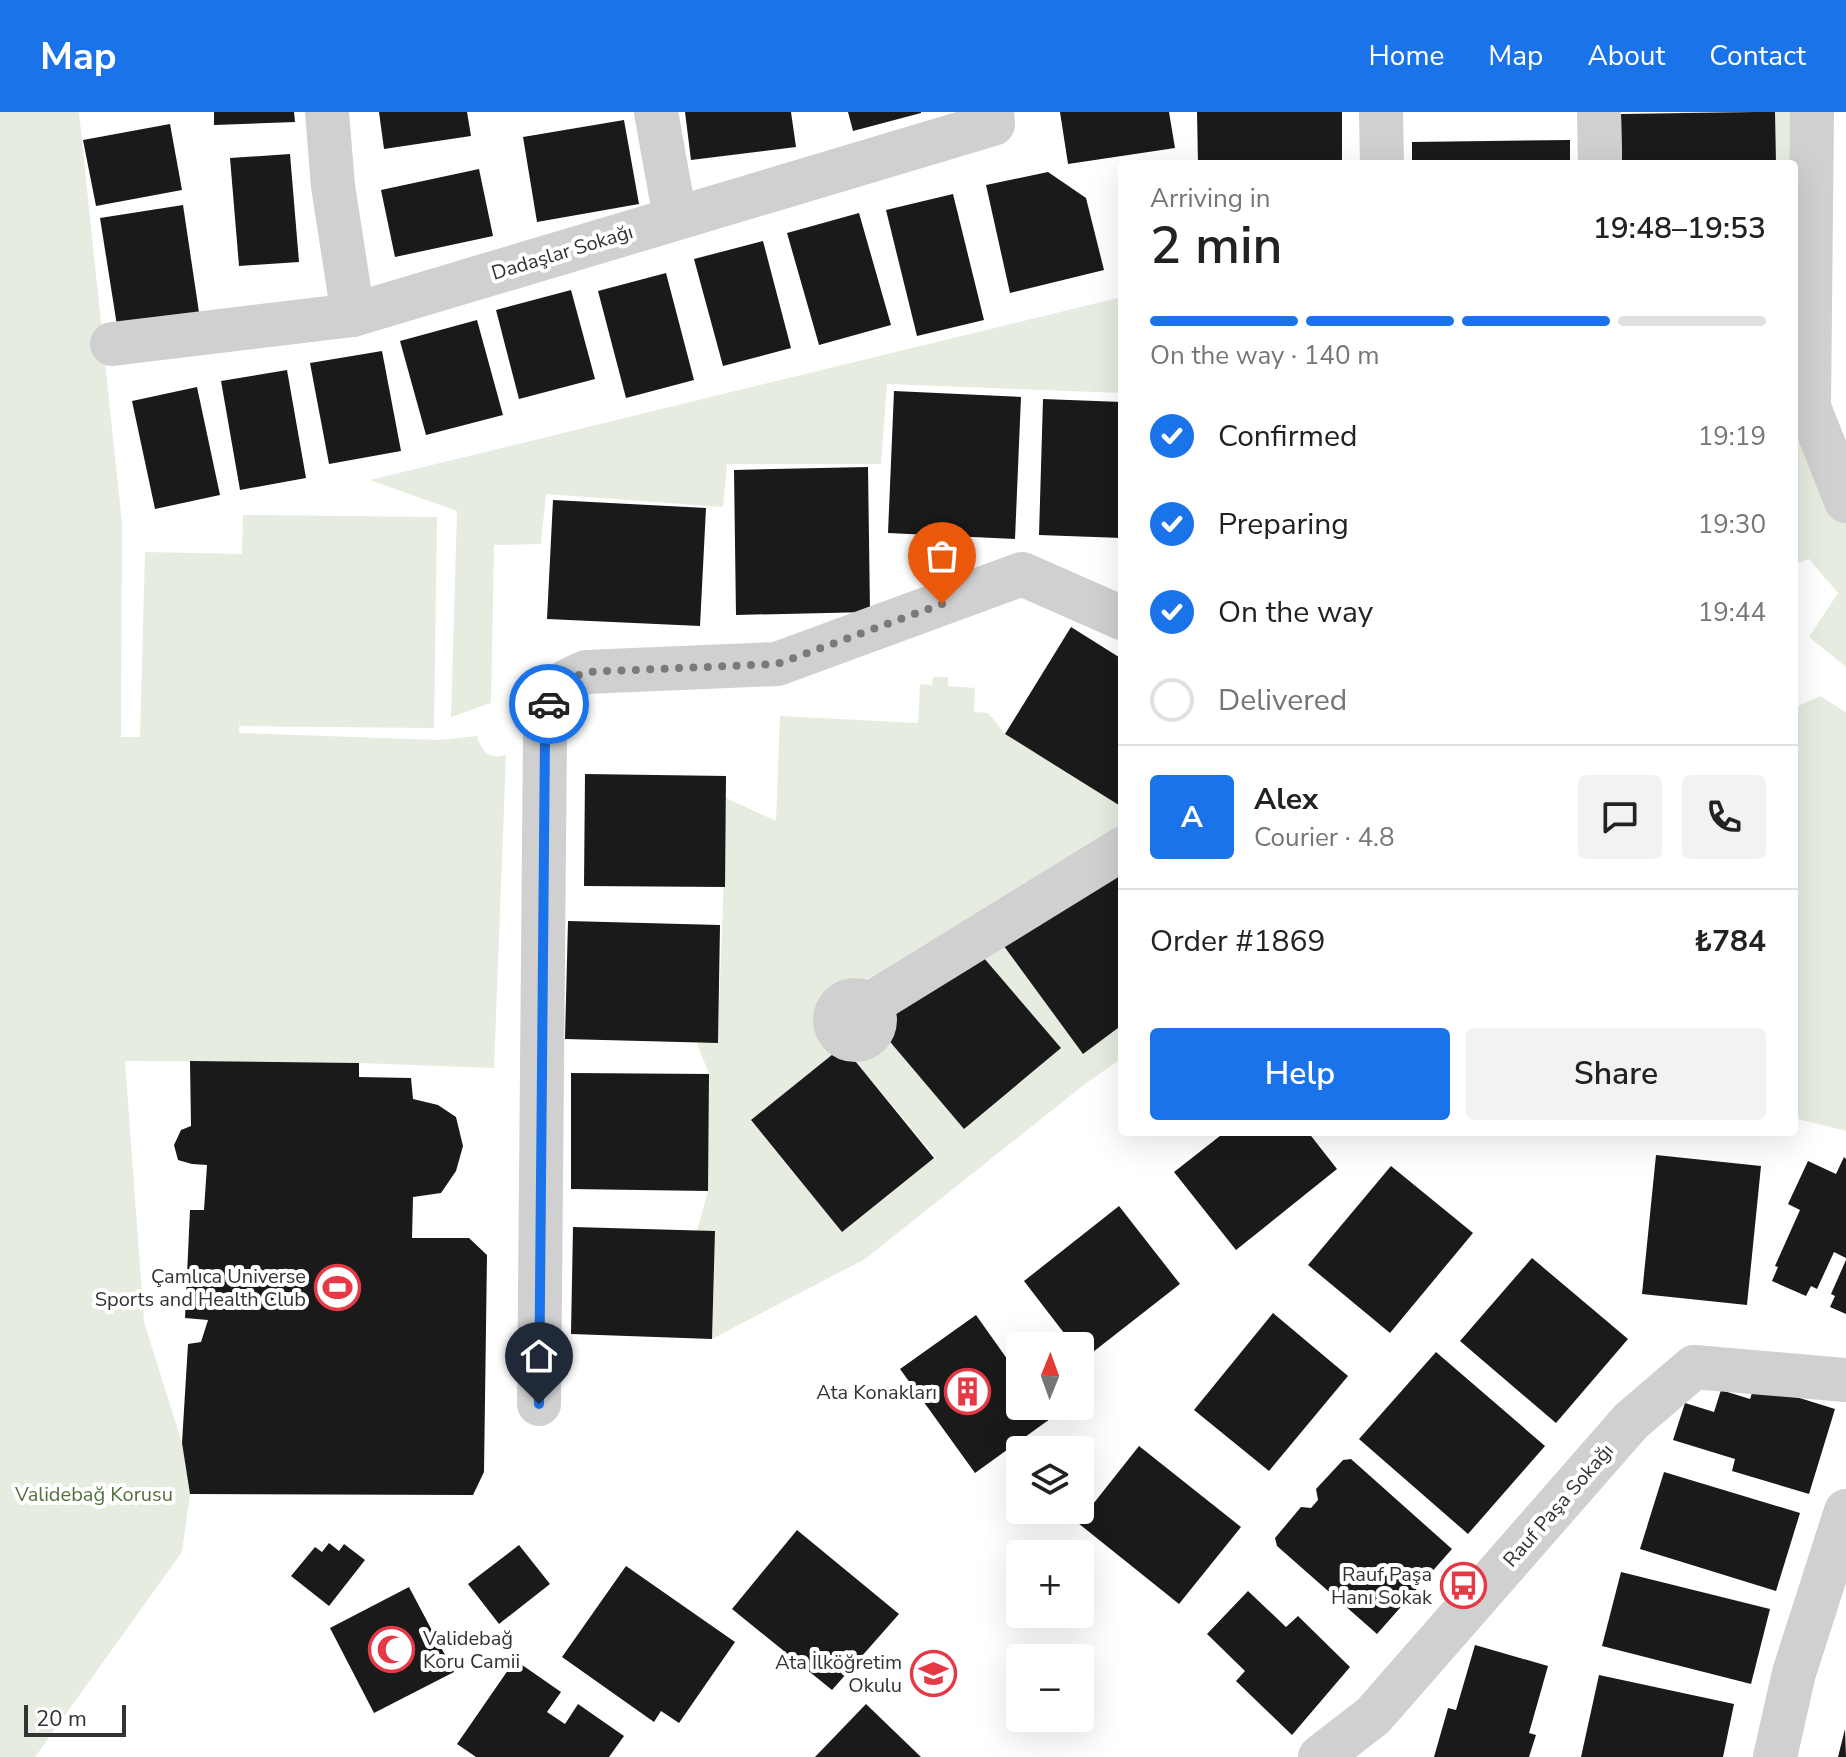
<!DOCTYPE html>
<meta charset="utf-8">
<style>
:root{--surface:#fff;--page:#f2f2f2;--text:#222;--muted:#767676;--line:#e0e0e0;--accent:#1a73e8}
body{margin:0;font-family:"Nunito Sans",sans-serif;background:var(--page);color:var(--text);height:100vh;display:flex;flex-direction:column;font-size:30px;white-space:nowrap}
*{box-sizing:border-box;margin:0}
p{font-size:26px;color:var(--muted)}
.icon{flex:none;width:44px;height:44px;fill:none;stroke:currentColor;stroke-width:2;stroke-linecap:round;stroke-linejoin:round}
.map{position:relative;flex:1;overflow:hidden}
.details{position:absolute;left:1118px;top:48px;width:680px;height:976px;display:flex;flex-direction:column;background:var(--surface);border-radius:8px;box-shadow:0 8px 32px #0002}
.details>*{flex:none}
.needle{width:52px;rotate:1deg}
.controls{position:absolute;left:1006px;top:1220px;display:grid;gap:16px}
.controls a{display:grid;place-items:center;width:88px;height:88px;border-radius:8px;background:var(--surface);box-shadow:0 8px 32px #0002;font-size:40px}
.scale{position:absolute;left:24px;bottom:20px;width:102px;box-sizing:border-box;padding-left:8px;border:4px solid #333;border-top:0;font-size:22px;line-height:28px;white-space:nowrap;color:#333;-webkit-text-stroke:6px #fff;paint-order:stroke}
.pin{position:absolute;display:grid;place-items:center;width:68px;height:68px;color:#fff;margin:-82px -34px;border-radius:50% 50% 50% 0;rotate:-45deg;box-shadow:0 0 8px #0007}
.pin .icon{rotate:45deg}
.courier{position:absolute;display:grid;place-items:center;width:80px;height:80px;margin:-40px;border:6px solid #1a73e8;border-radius:50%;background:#fff;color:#222;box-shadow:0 2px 10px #0007}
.overview em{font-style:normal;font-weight:600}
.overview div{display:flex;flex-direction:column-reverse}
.overview{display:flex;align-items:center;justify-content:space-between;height:136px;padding:0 32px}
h1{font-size:52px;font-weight:600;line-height:60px}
.bar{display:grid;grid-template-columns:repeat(4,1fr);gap:12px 8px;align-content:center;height:96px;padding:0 32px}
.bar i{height:10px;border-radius:6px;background:var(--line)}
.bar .current{background:var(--accent)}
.bar p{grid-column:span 4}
.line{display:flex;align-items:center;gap:20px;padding:0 32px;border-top:2px solid var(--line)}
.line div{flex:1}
.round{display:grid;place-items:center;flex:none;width:84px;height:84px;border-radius:8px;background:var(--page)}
ol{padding:0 32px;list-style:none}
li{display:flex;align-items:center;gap:24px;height:88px}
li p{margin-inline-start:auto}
li .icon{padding:8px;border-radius:50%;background:var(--accent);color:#fff;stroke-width:4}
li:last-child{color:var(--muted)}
li i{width:44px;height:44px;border:4px solid var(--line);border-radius:50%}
.primary-button{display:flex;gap:16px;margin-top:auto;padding:16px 32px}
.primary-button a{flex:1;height:92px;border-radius:8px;background:var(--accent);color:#fff;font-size:32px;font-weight:600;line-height:92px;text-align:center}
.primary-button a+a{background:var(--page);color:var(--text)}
header{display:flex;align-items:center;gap:48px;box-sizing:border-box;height:112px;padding:0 40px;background:var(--accent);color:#fff}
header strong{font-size:38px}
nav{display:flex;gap:44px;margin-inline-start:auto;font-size:28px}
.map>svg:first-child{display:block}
</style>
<header>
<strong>Map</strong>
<nav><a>Home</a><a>Map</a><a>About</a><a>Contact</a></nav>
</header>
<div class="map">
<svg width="1846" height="1645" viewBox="0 0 1846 1645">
<rect width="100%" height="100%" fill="#fff"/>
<g fill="#e6ecdf" fill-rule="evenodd">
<path d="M0,0H79L122,412L121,625H140L145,440L242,442L243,403L437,405L434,616L240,614V607L239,621L438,628L477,624C481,639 489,648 506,643L494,956L359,951L125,949L144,1210L182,1331L190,1382L182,1440L35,1645H0Z"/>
<polygon points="1679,0 1823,0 1823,288 1846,353 1846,555 1809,525 1838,481 1809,447 1794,452 1794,52 1746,52"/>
<polygon points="1122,185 1122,281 887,272 881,352 727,352 723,395 546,382 541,432 494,433 491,591 451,605 457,399 370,368"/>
<path d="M933,565H948V574L975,576L974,600L988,601L1005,622L1122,695V946L1085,972L865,1147L712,1227L715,1119H697L708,1079L709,962L697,931L718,930C720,849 725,768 726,686L776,709L780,604L918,611L920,572L932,573ZM843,934L937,1047L934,1046L842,1120L751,1009Z"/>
<polygon points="1820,584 1846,600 1846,1019 1794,1006 1794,812 1796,811 1794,808 1794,596"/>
</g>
<g fill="#1a1a1a">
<polygon points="214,0 294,0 295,10 214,13"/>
<polygon points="379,0 467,0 471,24 384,37"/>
<polygon points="685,0 791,0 796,35 691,48"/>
<polygon points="848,0 921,0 921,1 853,19"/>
<polygon points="1060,0 1169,0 1175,36 1068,52"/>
<polygon points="1197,0 1342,0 1342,52 1198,52"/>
<polygon points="1756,0 1775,0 1776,52 1622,52 1621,2"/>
<polygon points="624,8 639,92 537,110 523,25"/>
<polygon points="170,12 182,78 96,94 83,28"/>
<polygon points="1570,28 1570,52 1412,52 1412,30"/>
<polygon points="290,42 299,150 239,154 230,46"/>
<polygon points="479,57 493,124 395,145 381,78"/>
<polygon points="1048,60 1086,86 1104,158 1010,181 986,73"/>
<polygon points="953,82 984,208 917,224 886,98"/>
<polygon points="183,93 200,207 118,220 100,106"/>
<polygon points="859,101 891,213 819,233 787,121"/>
<polygon points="763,129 791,236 723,254 694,147"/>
<polygon points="666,161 694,268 626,286 598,179"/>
<polygon points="571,178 595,267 519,287 496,198"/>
<polygon points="477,208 503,303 426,323 400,229"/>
<polygon points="382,239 401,339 329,352 310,251"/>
<polygon points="287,258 306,366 240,378 221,269"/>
<polygon points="197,275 220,383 155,397 132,289"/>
<polygon points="894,279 1021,285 1015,427 888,421"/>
<polygon points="1043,287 1122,290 1122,426 1039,423"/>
<polygon points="868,355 870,500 736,503 734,358"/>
<polygon points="553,388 706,396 700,514 547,507"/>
<polygon points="1071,515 1122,547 1122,695 1005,622"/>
<polygon points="585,662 726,664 725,775 584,774"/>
<polygon points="1111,749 1122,764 1122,913 1083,942 1001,830"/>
<polygon points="568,809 720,813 718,931 565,927"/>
<polygon points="971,831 1061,936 964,1017 875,912"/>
<polygon points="843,934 934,1046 842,1120 751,1008"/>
<polygon points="190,949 359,951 359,965 411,966 413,987 438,993 456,1005 463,1034 456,1059 441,1081 413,1085 412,1126 469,1126 487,1143 484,1360 473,1383 190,1382 182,1331 188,1232 201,1230 208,1208 185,1206 190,1098 204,1098 207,1053 192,1052 178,1048 174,1033 181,1018 191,1014"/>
<polygon points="571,961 709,962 708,1079 571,1077"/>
<polygon points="1225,1020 1308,1020 1337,1057 1236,1138 1174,1060"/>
<polygon points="1656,1043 1761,1054 1747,1193 1642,1182"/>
<polygon points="1844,1045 1846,1047 1846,1146 1834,1140 1817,1177 1811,1174 1806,1184 1772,1169 1778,1155 1775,1154 1800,1098 1788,1092 1808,1049 1836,1062"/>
<polygon points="1391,1054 1473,1121 1390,1221 1308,1153"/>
<polygon points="1119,1094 1180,1172 1084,1247 1080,1241 1080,1234 1074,1234 1024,1169"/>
<polygon points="573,1115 715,1119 712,1227 571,1222"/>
<polygon points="1532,1146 1628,1227 1556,1311 1460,1229"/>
<polygon points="1846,1148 1846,1202 1830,1195 1835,1184 1831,1182"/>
<polygon points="1273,1201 1348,1264 1269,1359 1194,1298"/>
<polygon points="976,1203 1020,1265 1020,1294 1041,1294 1050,1307 975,1361 900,1257"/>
<polygon points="1436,1240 1545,1334 1468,1422 1359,1327"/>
<polygon points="1755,1272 1835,1297 1809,1382 1732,1359 1735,1347 1673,1328 1685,1291 1714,1300 1721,1278 1750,1287"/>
<polygon points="1139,1334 1241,1415 1179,1492 1078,1411"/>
<polygon points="1351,1347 1452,1437 1377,1522 1277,1434 1275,1426 1301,1395 1311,1396 1318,1388 1316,1377 1343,1348"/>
<polygon points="1664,1360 1800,1401 1776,1479 1640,1437"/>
<polygon points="797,1418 899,1502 832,1578 732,1497"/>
<polygon points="329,1431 339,1439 344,1432 365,1448 329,1494 291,1464 315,1435 322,1440"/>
<polygon points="519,1433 550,1472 499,1512 468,1472"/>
<polygon points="626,1454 735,1530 679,1611 661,1599 654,1610 562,1545"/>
<polygon points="1621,1460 1770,1497 1751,1572 1602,1534"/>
<polygon points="409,1475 454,1560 374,1601 330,1516"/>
<polygon points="1248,1479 1286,1515 1298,1504 1350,1555 1292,1623 1236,1569 1245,1559 1207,1522"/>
<polygon points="1475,1533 1548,1554 1529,1621 1536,1623 1529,1645 1434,1645 1448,1596 1456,1598"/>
<polygon points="515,1548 561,1580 547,1600 565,1612 578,1592 624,1624 609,1645 476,1645 457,1632"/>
<polygon points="1599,1563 1734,1592 1723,1645 1581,1645"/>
<polygon points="866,1592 921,1645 815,1645"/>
<polygon points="1845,1617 1846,1645 1838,1645"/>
</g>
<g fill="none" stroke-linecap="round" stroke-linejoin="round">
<g stroke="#d0d0d0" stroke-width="44">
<polyline points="327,0 333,74 353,203"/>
<polyline points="656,0 675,106"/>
<polyline points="1381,0 1382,52"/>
<polyline points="1599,0 1600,52"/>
<polyline points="1812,0 1809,295 1846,389"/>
<polyline points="112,232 353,203 993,12 992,0"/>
<circle cx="855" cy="908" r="20"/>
<polyline points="869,893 1122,737"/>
<path d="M539,1292L545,622C547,584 550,575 586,560L777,552L1022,462L1122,506"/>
<polyline points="1320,1645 1373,1604 1631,1309 1694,1255 1846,1268"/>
<polyline points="1775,1645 1794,1561 1846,1399"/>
</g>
</g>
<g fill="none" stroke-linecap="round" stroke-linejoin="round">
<path stroke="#7a7a7a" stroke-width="8" stroke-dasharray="0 14.4" d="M549,592C558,571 566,568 586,560L777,552L942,492"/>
<polyline stroke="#1a73e8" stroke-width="10" points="539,1292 545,622 546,599 549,592"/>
</g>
<defs>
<symbol id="stadium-ring" viewBox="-11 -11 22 22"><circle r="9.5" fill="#fff" stroke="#e63946" stroke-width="1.5"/><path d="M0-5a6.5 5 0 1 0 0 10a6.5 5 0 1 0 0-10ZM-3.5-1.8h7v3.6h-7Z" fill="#e63946"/></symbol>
<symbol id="building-ring" viewBox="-11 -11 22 22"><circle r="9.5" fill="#fff" stroke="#e63946" stroke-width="1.5"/><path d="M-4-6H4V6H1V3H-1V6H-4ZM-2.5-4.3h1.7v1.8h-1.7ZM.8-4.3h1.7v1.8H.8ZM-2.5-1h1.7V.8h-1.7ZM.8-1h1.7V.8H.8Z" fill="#e63946"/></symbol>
<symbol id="bus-ring" viewBox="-11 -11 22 22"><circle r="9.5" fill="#fff" stroke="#e63946" stroke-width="1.5"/><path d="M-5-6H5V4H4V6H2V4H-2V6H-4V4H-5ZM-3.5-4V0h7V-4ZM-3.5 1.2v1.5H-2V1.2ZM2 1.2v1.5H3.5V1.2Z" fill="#e63946"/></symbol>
<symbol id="mosque-ring" viewBox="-11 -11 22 22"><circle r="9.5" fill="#fff" stroke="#e63946" stroke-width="1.5"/><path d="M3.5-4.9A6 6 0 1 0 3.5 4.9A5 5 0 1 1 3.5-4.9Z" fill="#e63946"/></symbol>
<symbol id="school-ring" viewBox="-11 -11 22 22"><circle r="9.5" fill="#fff" stroke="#e63946" stroke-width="1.5"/><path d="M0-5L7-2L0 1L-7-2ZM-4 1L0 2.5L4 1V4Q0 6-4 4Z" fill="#e63946"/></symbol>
</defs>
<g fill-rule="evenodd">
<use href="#stadium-ring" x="312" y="1150" width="51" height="51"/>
<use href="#building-ring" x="942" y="1254" width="51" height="51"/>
<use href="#bus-ring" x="1438" y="1448" width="51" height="51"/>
<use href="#mosque-ring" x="366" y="1512" width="51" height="51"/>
<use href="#school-ring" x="908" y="1536" width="51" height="51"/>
</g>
<g text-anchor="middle" stroke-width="8" stroke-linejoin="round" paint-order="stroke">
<g font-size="20" fill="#333" stroke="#fff">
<text transform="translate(562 140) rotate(-17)" y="7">Dadaşlar Sokağı</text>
<text transform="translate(1558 1393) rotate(-49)" y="7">Rauf Paşa Sokağı</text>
</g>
<g font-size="20" fill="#333" stroke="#fff" text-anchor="end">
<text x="306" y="1171">Çamlıca Universe<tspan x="306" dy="23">Sports and Health Club</tspan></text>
<text x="937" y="1287">Ata Konakları</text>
<text x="1432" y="1469">Rauf Paşa<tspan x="1432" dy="23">Hanı Sokak</tspan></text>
<text x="423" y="1533" text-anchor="start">Validebağ<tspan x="423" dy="23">Koru Camii</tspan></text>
<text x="902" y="1557">Ata İlköğretim<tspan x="902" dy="23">Okulu</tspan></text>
</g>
<g font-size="20" fill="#56703f" stroke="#fff">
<text x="94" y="1389">Validebağ Korusu</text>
</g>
</g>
</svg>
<div class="controls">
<a><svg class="needle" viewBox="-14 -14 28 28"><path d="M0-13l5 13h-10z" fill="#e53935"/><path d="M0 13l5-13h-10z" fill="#767676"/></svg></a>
<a><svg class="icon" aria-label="layers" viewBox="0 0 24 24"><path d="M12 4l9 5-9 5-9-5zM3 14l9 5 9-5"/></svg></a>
<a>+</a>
<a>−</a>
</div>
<div class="scale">20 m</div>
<div class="pin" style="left:942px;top:492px;background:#ea580c"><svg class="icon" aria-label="bag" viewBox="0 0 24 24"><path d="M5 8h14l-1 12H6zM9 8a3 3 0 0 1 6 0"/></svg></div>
<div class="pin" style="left:539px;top:1292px;background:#1f2937"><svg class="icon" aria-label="home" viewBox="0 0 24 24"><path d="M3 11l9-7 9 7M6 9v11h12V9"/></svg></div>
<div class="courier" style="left:549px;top:592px"><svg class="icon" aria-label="car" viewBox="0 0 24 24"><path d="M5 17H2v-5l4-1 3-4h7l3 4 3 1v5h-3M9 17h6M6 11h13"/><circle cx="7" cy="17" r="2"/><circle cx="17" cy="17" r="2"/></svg></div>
<section class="details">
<div class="overview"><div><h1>2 min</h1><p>Arriving in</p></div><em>19:48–19:53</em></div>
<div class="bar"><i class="current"></i><i class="current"></i><i class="current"></i><i></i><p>On the way · 140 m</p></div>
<ol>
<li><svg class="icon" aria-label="check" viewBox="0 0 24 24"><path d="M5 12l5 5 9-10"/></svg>Confirmed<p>19:19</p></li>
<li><svg class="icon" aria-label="check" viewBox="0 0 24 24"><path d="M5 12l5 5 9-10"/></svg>Preparing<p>19:30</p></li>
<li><svg class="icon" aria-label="check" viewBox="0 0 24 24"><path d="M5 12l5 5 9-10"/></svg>On the way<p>19:44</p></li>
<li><i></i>Delivered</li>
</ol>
<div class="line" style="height:144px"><b class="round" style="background:var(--accent);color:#fff">A</b><div><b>Alex</b><p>Courier · 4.8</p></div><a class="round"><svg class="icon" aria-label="chat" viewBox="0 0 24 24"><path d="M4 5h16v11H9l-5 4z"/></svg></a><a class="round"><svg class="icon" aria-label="phone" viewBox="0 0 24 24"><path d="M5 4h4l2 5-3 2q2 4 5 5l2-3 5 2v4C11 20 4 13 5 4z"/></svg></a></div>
<div class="line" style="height:104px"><div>Order #1869</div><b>₺784</b></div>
<div class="primary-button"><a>Help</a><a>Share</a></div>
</section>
</div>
